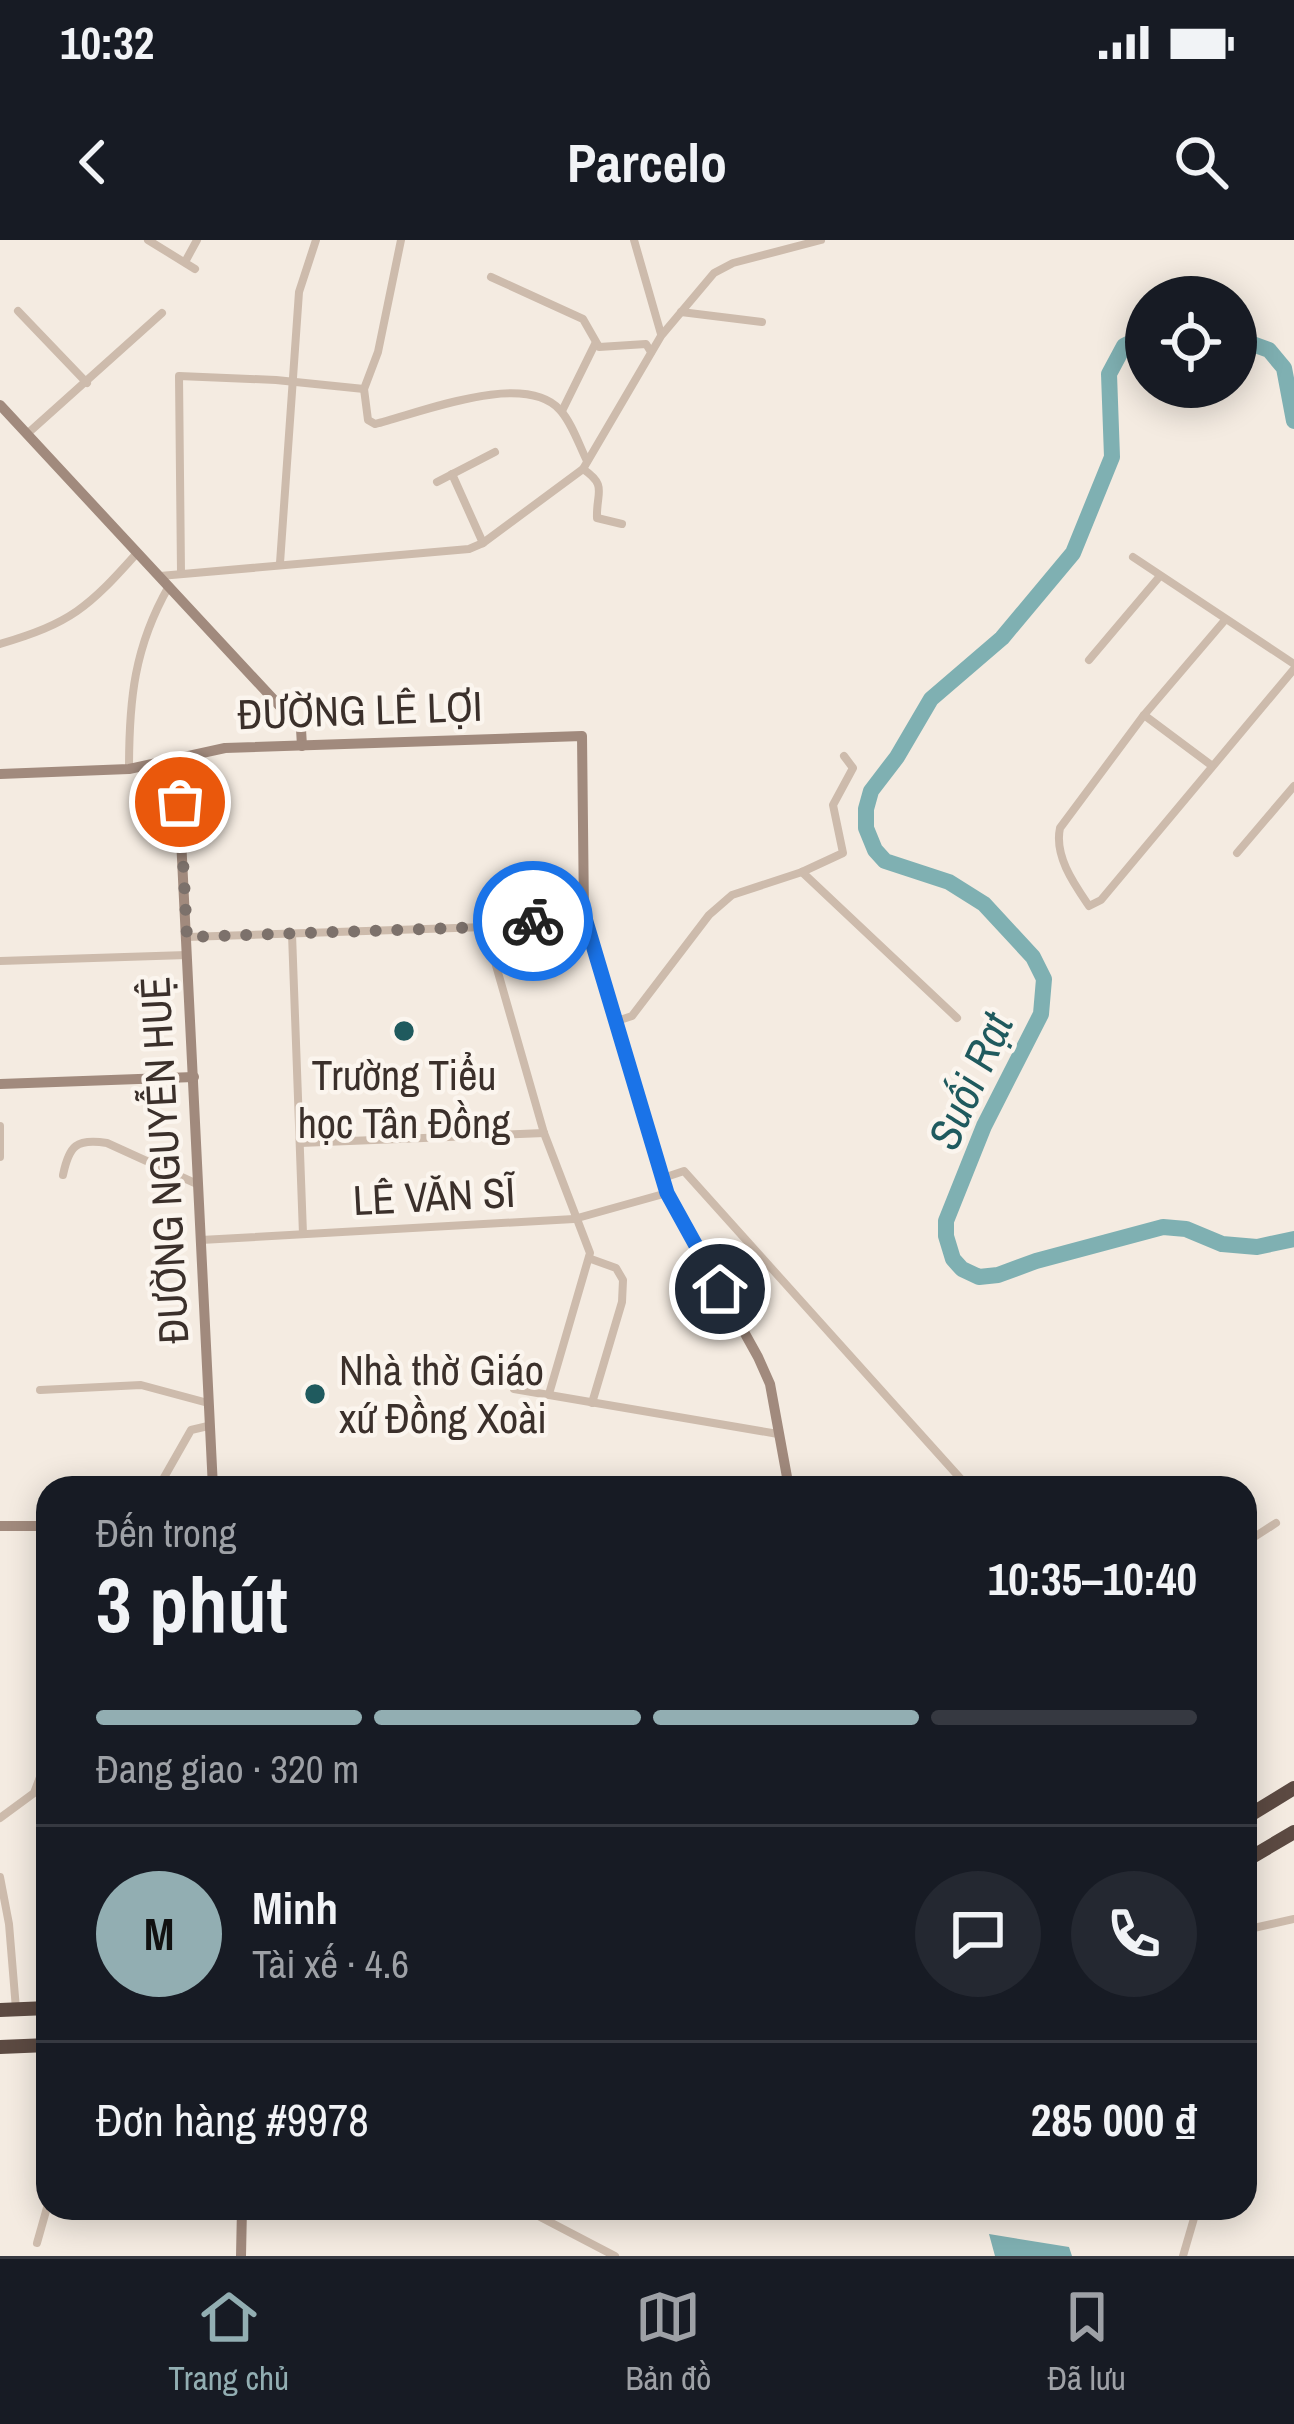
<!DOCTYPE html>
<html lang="vi">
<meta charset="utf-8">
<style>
:root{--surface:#171b24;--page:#242831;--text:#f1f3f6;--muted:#9ea1a6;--line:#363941;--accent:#92aeb2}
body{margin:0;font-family:"Archivo Narrow",sans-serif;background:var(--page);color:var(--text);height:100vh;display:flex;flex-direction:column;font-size:45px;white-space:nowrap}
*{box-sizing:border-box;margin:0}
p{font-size:39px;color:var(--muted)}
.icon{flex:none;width:66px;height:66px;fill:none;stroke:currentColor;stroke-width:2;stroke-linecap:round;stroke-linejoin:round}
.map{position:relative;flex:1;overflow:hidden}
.drawer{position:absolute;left:36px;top:1236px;width:1221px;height:744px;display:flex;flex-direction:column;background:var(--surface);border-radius:36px;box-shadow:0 6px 30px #0003}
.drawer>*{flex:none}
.controls{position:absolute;left:1125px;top:36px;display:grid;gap:24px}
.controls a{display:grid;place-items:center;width:132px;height:132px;border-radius:50%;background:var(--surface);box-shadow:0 6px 30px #0003;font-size:60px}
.pin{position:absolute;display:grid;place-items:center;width:102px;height:102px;color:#fff;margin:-51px;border:6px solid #fff;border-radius:50%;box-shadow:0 3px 12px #0007}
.courier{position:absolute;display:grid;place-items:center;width:120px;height:120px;margin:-60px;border:9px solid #1a73e8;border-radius:50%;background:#fff;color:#222;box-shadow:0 3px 15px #0007}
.head em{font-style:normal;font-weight:700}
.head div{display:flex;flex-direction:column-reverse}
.head{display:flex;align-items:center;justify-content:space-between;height:204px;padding:0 60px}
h1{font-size:78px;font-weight:700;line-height:90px}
.bar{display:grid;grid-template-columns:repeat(4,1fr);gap:18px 12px;align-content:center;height:144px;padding:0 60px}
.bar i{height:15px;border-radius:9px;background:var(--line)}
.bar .selected{background:var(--accent)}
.bar p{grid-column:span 4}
.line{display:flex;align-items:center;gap:30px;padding:0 60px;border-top:3px solid var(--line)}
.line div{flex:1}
.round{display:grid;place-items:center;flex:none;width:126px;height:126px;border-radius:63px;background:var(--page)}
.status{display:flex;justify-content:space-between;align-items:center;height:84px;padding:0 60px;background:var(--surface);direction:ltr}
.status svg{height:33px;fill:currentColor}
header{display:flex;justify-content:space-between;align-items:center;height:156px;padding:0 60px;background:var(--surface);font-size:54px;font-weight:700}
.tabs{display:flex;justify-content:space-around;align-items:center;height:168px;border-top:3px solid var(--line);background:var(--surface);font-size:33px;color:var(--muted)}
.tabs a{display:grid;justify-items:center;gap:6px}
.tabs .selected{color:var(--accent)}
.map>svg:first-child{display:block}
</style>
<div class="status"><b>10:32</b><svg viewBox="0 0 49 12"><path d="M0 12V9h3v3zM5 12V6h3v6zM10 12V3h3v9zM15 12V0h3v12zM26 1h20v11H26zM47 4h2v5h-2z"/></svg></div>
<header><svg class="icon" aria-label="back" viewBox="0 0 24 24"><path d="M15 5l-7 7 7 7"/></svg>Parcelo<svg class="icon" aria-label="search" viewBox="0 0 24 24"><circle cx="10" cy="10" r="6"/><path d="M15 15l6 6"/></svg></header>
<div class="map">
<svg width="1294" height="2016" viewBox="0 0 1294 2016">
<rect width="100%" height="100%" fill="#f4ebe1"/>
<polygon fill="#7fb0b2" points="989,1994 1069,2007 1072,2016 995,2016"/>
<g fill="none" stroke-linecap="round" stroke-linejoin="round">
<g stroke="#7fb0b2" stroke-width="16">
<polyline points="1146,95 1124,106 1109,134 1112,217 1073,313 1002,398 931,459 897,517 871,551 866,569 866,588 875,610 885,621 949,642 984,664 1033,717 1044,739 1041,774 984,886 946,981 946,996 953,1019 962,1029 979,1037 998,1035 1036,1021 1163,987 1186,989 1222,1004 1257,1007 1294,999"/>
<polyline points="1236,98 1269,110 1284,128 1294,181"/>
</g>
<g stroke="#cdbbac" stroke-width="8">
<polyline points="148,0 195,29"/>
<polyline points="634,0 661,94"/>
<polyline points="185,22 197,0"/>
<polyline points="491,37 583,79 599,107 646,104 651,112"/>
<polyline points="18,71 87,143"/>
<polyline points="681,72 762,82"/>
<path d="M364,149L368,180L375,184C420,173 524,130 560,170C572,183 579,205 587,221"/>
<polyline points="562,171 595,104"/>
<polyline points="27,194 162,73"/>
<path d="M583,229C608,246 596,252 597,278L622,284"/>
<polyline points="452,234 483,303"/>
<polyline points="437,242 495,212"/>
<polyline points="1133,317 1294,424"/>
<polyline points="280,323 299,52 316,0"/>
<polyline points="181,332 179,136 276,140 364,149 378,112 401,0"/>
<polyline points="160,336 469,309 483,303 583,229 661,96 714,33 733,23 821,0"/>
<path d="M1225,380L1144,475L1060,588C1054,616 1074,644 1089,666L1101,660L1294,429"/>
<path d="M0,404C71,383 88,368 137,313"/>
<polyline points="1089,420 1160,336"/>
<polyline points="1144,475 1211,525"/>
<path d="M129,529C129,460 134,407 169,346"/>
<polyline points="1237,613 1294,546"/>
<polyline points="802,632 957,778"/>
<polyline points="485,687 544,893 590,1013 549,1154"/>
<polyline points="292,694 303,994"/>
<polyline points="187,697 485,687 584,675"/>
<polyline points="0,721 187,715"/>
<polyline points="617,781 632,776 709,675 732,655 802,632 843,613 833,565 853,528 844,516"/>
<polyline points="0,886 0,917"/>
<polyline points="300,903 544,893"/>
<path d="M63,935C69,906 76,898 107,903L197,944"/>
<polyline points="663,938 684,931 969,1248"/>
<polyline points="201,1000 574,979 667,953"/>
<polyline points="591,1019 616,1028 623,1040 622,1062 592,1163"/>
<polyline points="514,1149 778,1194"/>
<polyline points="40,1150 141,1145 208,1163"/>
<polyline points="158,1248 191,1190 208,1186"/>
<polyline points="1245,1303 1276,1283"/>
<polyline points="0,1578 34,1553 48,1516"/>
<polyline points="0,1637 9,1684 16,1769"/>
<polyline points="1245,1690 1294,1679"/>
<polyline points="523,1968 615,2016"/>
<polyline points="37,2003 48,1964"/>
<polyline points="1183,2016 1197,1968"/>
</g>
<g stroke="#a18a7d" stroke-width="10">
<polyline points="0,165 301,489 302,506"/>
<polyline points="177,517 213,1248"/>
<polyline points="0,534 129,529 225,508 582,496 584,675 667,953 758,1117 770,1144 789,1248"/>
<polyline points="0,844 194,837"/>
<polyline points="0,1286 48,1286"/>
<polyline points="241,2016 242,1968"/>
</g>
<g stroke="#5c4a42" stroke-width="14">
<polyline points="1245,1578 1294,1548"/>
<polyline points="1245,1621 1294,1592"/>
<polyline points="0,1770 48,1768"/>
<polyline points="0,1807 48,1805"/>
</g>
</g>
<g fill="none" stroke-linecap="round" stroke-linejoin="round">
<polyline stroke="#7c716b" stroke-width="12" stroke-dasharray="0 21.6" points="180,562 187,697 485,687 533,681"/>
<polyline stroke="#1a73e8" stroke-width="15" points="533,681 584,675 667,953 720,1049"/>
</g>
<g fill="#1f5a5e" stroke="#fbf5ee" stroke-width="4.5">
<circle cx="404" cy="791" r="12"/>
<circle cx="315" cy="1154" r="12"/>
</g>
<g text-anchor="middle" stroke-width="9" stroke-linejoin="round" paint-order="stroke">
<g font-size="42" fill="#3b302b" stroke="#fbf5ee">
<text transform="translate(360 470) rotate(-2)" y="15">ĐƯỜNG LÊ LỢI</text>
<text transform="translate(164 920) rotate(-93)" y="15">ĐƯỜNG NGUYỄN HUỆ</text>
<text transform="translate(434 956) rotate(-3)" y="15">LÊ VĂN SĨ</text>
</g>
<g font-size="42" fill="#3b302b" stroke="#fbf5ee">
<text x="404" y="850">Trường Tiểu<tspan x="404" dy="48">học Tân Đồng</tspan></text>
<text x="339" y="1145" text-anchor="start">Nhà thờ Giáo<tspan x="339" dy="48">xứ Đồng Xoài</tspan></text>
</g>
<g font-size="45" font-style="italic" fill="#1f5a5e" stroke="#fbf5ee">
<text transform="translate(970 841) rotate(-66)" y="16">Suối Rạt</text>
</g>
</g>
</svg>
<div class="controls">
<a><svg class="icon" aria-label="locate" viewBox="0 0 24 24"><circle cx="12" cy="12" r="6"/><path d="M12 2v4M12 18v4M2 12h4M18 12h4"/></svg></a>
</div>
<div class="pin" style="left:180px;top:562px;background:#ea580c"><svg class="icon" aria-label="bag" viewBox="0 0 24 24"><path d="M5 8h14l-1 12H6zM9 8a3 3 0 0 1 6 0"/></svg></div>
<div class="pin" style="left:720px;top:1049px;background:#1f2937"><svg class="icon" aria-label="home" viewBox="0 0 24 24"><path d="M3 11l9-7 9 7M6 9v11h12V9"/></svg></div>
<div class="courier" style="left:533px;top:681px"><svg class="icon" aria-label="bike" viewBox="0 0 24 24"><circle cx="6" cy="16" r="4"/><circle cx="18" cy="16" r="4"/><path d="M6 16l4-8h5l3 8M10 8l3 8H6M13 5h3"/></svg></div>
<section class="drawer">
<div class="head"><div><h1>3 phút</h1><p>Đến trong</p></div><em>10:35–10:40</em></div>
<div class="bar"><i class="selected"></i><i class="selected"></i><i class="selected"></i><i></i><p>Đang giao · 320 m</p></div>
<div class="line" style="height:216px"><b class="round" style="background:var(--accent);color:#111">M</b><div><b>Minh</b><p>Tài xế · 4.6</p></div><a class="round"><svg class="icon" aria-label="chat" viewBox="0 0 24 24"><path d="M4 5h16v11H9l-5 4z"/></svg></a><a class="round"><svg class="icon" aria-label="phone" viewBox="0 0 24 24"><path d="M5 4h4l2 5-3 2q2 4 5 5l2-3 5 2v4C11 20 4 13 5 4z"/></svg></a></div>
<div class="line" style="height:156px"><div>Đơn hàng #9978</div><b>285 000 ₫</b></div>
</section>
</div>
<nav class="tabs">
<a class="selected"><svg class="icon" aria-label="home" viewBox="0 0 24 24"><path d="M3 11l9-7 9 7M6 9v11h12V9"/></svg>Trang chủ</a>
<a><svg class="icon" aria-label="map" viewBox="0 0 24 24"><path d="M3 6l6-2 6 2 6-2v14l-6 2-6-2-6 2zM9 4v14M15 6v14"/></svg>Bản đồ</a>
<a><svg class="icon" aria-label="saved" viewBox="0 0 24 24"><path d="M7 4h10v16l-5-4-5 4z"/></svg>Đã lưu</a>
</nav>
